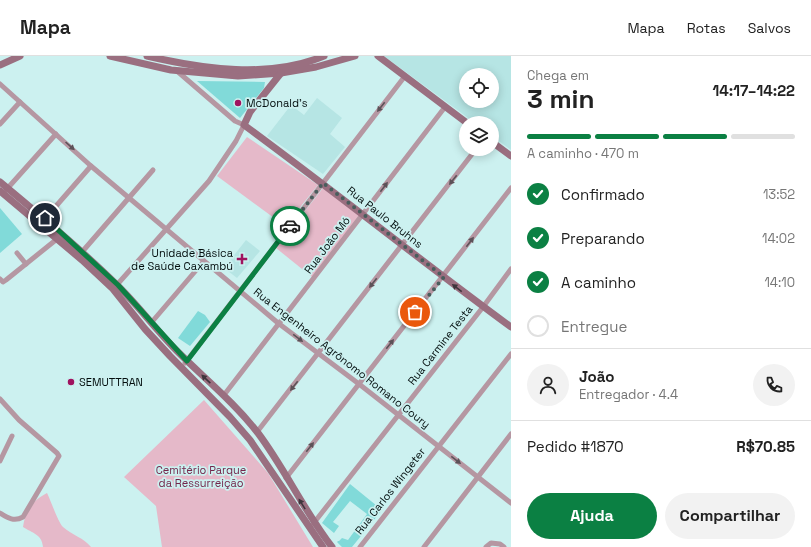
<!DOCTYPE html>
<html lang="pt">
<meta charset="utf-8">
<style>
:root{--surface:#fff;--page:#f2f2f2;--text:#222;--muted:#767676;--line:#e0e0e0;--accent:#0b8043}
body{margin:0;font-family:"Space Grotesk",sans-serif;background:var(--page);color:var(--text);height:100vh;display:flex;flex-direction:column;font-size:15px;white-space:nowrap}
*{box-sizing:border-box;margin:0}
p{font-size:13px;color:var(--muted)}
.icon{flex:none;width:22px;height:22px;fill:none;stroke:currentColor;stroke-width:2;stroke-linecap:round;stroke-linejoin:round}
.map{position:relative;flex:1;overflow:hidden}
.panel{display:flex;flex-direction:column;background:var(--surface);width:300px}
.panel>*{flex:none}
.controls{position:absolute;left:459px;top:12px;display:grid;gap:8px}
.controls a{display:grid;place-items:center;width:40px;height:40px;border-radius:50%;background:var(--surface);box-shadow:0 2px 10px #0003;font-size:20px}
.pin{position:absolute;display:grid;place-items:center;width:34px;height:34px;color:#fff;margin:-17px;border:2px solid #fff;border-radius:50%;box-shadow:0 1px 4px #0007}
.courier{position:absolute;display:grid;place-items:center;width:40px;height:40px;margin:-20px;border:3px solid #0b8043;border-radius:50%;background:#fff;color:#222;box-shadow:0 1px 5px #0007}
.headline em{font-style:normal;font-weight:800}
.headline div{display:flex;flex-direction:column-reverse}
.headline{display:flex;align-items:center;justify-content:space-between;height:68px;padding:0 16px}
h1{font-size:26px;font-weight:800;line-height:30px}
.bar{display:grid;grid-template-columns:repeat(4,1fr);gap:6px 4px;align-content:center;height:48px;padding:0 16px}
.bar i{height:5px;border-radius:3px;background:var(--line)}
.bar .active{background:var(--accent)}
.bar p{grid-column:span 4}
.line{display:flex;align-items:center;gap:10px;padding:0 16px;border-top:1px solid var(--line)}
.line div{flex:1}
.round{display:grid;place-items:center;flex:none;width:42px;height:42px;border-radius:21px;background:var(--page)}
ol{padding:0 16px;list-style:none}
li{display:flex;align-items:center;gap:12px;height:44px}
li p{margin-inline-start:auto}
li .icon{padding:4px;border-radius:50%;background:var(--accent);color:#fff;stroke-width:4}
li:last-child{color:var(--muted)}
li i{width:22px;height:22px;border:2px solid var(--line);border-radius:50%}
.primary-button{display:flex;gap:8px;margin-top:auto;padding:8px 16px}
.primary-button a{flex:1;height:46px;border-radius:24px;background:var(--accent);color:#fff;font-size:16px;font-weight:800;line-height:46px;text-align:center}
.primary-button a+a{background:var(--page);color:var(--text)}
header{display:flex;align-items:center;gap:24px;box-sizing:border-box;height:56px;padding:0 20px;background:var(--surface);border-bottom:1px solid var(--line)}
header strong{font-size:19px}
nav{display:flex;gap:22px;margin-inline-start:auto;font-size:14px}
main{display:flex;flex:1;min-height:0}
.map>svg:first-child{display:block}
</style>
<header>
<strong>Mapa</strong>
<nav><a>Mapa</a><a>Rotas</a><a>Salvos</a></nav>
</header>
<main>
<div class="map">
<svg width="511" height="491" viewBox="0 0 511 491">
<rect width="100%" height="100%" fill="#ccf1f0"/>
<g fill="#b6e5e4" fill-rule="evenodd">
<path d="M384,0H511V94L492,80V67H475ZM466,19H492V45H466Z"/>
<polygon points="317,42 342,62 330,78 345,91 323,118 267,80 291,49 304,59"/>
<polygon points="246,184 260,195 237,222 224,212"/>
</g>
<g fill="#e5b9c9">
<polygon points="247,81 318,129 285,170 217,120"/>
<polygon points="323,132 360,160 312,221 276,192"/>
<polygon points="204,344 268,417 313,491 162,491 156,450 124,421"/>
<path d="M47,437C51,445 58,466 63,471C72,479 84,482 91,491H43C42,478 32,477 23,471C25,455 33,444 47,437Z"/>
</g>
<g fill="#81dad9">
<polygon points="197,25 265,26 264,32 240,62"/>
<polygon points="0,152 22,178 0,197"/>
<polygon points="198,255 205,259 210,266 190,290 178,282"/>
<polygon points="350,428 382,454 352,491 342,491 337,486 338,485 339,485 342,482 348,484 367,458 350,445 333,466 339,470 334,477 322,467"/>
</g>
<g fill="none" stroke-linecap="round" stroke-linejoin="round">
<g stroke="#b597a2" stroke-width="5">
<polyline points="0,28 91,110 278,267 359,328 511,447"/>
<polyline points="0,68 20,46"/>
<polyline points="6,134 56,78"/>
<polyline points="43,165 91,110"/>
<polyline points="82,196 153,114"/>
<polyline points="17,197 26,208"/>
<polyline points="0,223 3,226 6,224 57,183"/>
<polyline points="115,231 209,125 236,85 244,69 235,65 177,15"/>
<polyline points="151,267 204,205"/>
<polyline points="185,307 405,20"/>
<polyline points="224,339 445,51"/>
<path d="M0,343L19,364L57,397L59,400L23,461C14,466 8,462 0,457"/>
<polyline points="257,376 476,93"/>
<polyline points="0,405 12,380"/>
<polyline points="286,422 511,132"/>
<polyline points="313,468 483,251 511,213"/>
<polyline points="360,491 511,298"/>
<polyline points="424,491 511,378"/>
<polyline points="486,491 491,487 500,488 504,491"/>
</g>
<g stroke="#9a6f80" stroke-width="7">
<polyline points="110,0 171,14 238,20 281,17 316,11 355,0"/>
<path d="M147,0C203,13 269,23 324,0"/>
<polyline points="378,0 467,67"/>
<polyline points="0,9 20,0"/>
<path d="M281,17L250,56L244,69C334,135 421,205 511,271"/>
<polyline points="492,86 511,100"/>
<path d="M0,126C40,159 79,192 116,228C138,249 156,274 177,295C204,322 234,346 258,377C285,413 304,455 332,491"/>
<polyline points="0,135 82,204 113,233 145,273 170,300 230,361 250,384 323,491"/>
</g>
</g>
<defs><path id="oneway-solid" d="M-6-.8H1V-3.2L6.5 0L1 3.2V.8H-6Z"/></defs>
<g fill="#5c5258">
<use href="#oneway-solid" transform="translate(381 51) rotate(128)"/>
<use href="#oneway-solid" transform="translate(70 90) rotate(42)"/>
<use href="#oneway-solid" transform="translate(453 124) rotate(128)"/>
<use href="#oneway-solid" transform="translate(384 131) rotate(-53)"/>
<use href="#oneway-solid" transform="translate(470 186) rotate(-53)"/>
<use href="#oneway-solid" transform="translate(373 227) rotate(128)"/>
<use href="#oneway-solid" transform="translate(298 282) rotate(37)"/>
<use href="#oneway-solid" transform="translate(390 288) rotate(-52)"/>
<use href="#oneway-solid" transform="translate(294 330) rotate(128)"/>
<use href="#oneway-solid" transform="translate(310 391) rotate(-52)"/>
<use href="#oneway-solid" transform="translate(456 404) rotate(38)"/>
</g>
<g fill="#3f353c">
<use href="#oneway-solid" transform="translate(457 232) rotate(-142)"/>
<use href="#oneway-solid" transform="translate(206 323) rotate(-137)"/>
<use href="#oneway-solid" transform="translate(302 448) rotate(-122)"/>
</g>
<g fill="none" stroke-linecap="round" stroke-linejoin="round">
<polyline stroke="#495d5d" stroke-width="4" stroke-dasharray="0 7.2" points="290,170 323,127 444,221 415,256"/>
<polyline stroke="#0b8043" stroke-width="5" points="45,162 118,229 187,305 290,170"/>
</g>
<g fill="#9f135f" stroke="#ccf1f0" stroke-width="1.5">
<circle cx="238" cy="47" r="4"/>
<path d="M240 197h4v4h4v4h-4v4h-4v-4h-4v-4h4z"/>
<circle cx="71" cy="326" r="4"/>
</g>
<g text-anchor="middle" stroke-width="3.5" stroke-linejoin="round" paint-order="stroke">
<g font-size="11" fill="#030e0e" stroke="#ccf1f0" text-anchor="start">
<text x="246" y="51">McDonald's</text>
<text x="233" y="201" text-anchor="end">Unidade Básica<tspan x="233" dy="13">de Saúde Caxambú</tspan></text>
<text x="79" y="330">SEMUTTRAN</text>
</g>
<g font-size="11" fill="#030e0e" stroke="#ccf1f0">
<text transform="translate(385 161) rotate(38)" y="4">Rua Paulo Bruhns</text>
<text transform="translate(327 189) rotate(-53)" y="4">Rua João Mó</text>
<text transform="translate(440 289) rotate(-52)" y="4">Rua Carmine Testa</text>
<text transform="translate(342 302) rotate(38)" y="4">Rua Engenheiro Agrônomo Romano Coury</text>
<text transform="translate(390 435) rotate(-52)" y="4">Rua Carlos Wingeter</text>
</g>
<g font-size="11" fill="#74264b" stroke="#ccf1f0">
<text x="201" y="418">Cemitério Parque<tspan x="201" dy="13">da Ressurreição</tspan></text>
</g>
</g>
</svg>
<div class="controls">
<a><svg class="icon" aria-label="locate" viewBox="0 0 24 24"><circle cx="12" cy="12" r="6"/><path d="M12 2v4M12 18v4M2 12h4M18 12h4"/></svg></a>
<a><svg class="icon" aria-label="layers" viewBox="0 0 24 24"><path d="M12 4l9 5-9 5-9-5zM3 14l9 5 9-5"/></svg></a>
</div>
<div class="pin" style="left:415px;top:256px;background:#ea580c"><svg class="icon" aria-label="bag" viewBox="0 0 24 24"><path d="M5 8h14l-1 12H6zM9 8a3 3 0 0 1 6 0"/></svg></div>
<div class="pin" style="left:45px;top:162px;background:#1f2937"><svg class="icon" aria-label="home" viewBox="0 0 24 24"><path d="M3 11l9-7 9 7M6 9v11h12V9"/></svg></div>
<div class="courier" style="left:290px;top:170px"><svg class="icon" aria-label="car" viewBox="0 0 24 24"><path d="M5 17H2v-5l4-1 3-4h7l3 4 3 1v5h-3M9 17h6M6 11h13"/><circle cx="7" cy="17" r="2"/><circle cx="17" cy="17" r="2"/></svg></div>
</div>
<section class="panel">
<div class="headline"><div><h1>3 min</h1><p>Chega em</p></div><em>14:17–14:22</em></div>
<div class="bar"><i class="active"></i><i class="active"></i><i class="active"></i><i></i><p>A caminho · 470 m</p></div>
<ol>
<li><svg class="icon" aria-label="check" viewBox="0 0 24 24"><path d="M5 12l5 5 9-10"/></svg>Confirmado<p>13:52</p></li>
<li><svg class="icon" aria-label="check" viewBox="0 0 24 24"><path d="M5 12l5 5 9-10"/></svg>Preparando<p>14:02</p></li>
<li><svg class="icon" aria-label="check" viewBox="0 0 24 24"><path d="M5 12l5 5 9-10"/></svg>A caminho<p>14:10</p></li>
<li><i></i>Entregue</li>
</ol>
<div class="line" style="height:72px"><a class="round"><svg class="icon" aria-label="person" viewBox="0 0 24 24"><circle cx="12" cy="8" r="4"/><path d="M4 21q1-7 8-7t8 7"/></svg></a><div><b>João</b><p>Entregador · 4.4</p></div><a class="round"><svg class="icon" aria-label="phone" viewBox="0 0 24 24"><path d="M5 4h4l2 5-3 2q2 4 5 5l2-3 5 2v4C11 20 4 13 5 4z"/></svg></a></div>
<div class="line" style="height:52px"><div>Pedido #1870</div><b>R$70.85</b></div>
<div class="primary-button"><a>Ajuda</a><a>Compartilhar</a></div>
</section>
</main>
